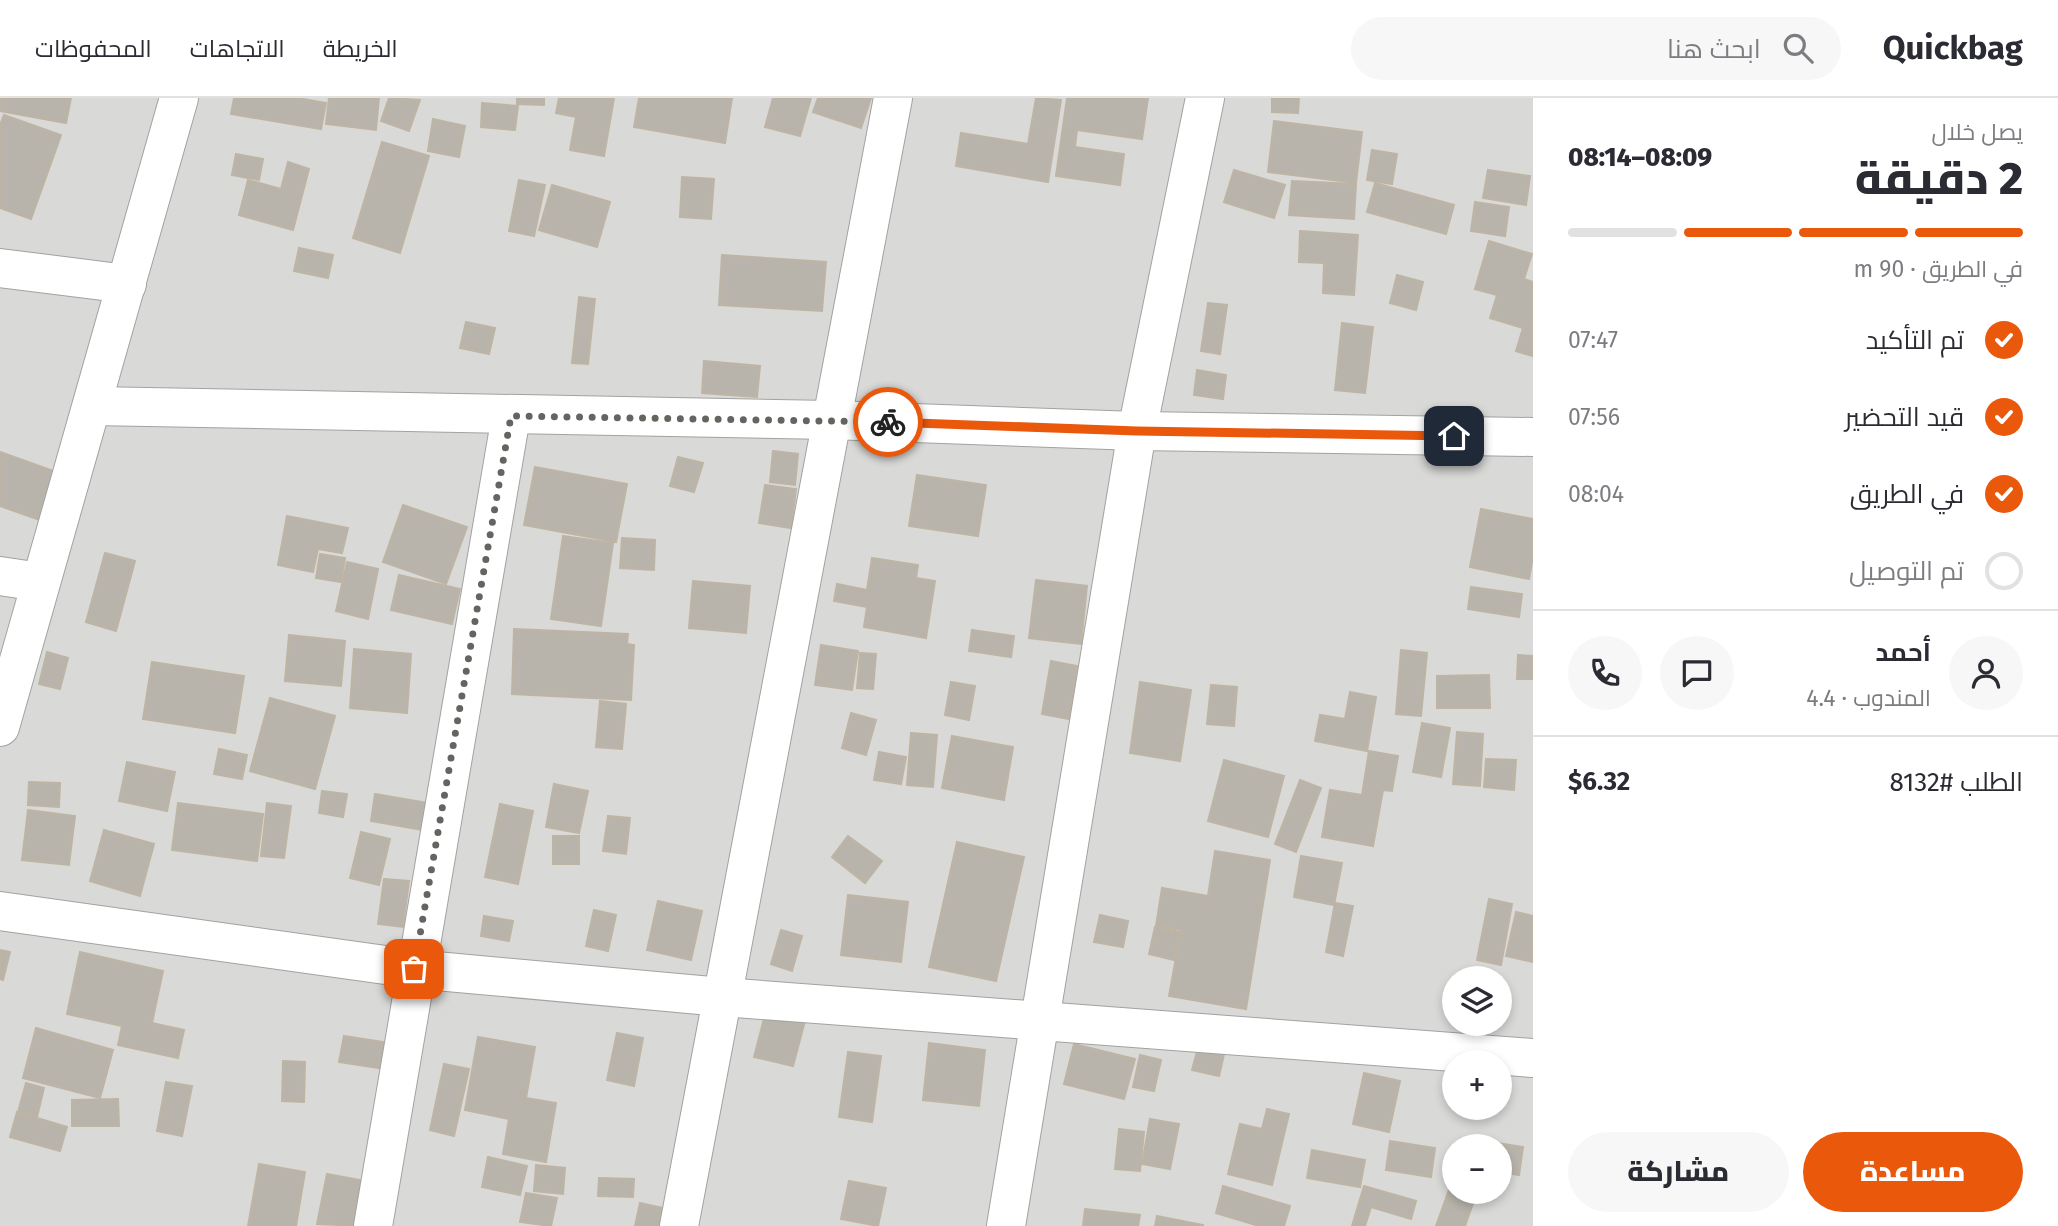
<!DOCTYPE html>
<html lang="ar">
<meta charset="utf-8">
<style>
:root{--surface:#fff;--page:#f7f7f7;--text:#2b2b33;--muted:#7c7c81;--line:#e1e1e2;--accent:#ea580c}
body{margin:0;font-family:"Fira Sans",Cairo,sans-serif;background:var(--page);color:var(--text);direction:rtl;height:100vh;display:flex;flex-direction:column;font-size:26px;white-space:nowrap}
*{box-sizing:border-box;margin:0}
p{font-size:23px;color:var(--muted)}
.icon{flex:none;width:38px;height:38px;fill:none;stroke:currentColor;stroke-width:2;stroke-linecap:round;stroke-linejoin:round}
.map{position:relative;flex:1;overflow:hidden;direction:ltr}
.details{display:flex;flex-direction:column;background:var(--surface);width:525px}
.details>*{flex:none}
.buttons{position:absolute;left:1442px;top:868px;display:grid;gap:14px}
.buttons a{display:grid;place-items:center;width:70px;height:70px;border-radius:50%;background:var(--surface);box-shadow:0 4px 10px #0003;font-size:35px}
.pin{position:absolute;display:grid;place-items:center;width:60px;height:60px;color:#fff;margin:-30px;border-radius:14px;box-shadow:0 4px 10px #0006}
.courier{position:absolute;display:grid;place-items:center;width:70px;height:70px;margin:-35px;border:5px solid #ea580c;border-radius:50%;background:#fff;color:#222;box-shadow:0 2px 9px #0007}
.headline em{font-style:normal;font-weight:800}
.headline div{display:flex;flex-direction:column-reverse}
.headline{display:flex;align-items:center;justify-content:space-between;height:119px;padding:0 35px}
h1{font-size:46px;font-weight:800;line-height:52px}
.bar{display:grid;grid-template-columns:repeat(4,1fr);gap:10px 7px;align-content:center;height:84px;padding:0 35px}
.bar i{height:9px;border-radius:5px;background:var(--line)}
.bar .current{background:var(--accent)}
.bar p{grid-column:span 4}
.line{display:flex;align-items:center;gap:18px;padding:0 35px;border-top:2px solid var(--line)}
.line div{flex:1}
.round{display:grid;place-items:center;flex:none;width:74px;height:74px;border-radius:37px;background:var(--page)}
ol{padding:0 35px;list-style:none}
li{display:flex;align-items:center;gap:21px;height:77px}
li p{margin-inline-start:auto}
li .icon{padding:7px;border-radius:50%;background:var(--accent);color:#fff;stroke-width:4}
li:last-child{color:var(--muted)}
li i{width:38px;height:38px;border:4px solid var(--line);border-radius:50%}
.action{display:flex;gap:14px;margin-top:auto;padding:14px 35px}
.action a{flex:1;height:80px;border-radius:42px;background:var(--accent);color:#fff;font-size:28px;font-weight:800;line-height:80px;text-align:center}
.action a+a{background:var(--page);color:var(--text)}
header{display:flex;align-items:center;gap:42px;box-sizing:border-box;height:98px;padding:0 35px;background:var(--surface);border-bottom:2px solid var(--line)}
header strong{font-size:33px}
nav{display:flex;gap:38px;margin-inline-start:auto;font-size:24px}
.search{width:490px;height:63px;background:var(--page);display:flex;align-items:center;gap:18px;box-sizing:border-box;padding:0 24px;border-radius:38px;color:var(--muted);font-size:26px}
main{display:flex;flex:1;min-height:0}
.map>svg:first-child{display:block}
</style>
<header>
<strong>Quickbag</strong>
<div class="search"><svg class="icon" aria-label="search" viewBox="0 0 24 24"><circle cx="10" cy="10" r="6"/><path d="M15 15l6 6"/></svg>ابحث هنا</div>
<nav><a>الخريطة</a><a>الاتجاهات</a><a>المحفوظات</a></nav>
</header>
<main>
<section class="details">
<div class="headline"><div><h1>2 دقيقة</h1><p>يصل خلال</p></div><em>08:09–08:14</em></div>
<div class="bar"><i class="current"></i><i class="current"></i><i class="current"></i><i></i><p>في الطريق · 90 m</p></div>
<ol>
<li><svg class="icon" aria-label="check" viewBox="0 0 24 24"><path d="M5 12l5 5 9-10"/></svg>تم التأكيد<p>07:47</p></li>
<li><svg class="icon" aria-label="check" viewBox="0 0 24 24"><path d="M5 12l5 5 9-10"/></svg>قيد التحضير<p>07:56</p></li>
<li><svg class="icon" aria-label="check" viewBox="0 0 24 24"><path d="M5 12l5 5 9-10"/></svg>في الطريق<p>08:04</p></li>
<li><i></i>تم التوصيل</li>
</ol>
<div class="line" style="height:126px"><a class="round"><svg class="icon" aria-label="person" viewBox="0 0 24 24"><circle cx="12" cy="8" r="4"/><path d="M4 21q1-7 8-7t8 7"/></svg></a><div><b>أحمد</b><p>المندوب · 4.4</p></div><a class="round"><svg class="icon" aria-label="chat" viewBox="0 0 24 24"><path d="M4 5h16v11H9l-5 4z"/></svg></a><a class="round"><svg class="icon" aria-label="phone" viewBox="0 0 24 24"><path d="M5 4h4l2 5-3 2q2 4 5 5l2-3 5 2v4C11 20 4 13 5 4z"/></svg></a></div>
<div class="line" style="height:91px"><div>الطلب #8132</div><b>$6.32</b></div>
<div class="action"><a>مساعدة</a><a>مشاركة</a></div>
</section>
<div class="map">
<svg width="1533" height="1128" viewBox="0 0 1533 1128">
<rect width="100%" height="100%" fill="#edebe1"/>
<path fill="#d9d9d8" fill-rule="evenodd" d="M0,0H1533V1128H0ZM1454,880H1500V926H1454ZM1454,964H1500V1010H1454ZM1454,1048H1500V1094H1454Z"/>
<g fill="#b9b4ab" stroke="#beb4a4" stroke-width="2">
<polygon points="0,0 71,0 66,25 0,13"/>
<polygon points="234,0 298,0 326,5 321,31 231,16"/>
<polygon points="329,0 379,0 376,32 326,26"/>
<polygon points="389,0 420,2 409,33 381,23"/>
<polygon points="517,0 544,0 544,7 517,6"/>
<polygon points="559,0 614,0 604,58 570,52 576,19 556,15"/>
<polygon points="639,0 732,0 725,45 634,29"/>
<polygon points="773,0 811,0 800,38 765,29"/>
<polygon points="818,0 871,0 861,30 813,14"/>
<polygon points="1036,0 1061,2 1048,84 956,68 961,35 1028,46"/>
<polygon points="1067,0 1148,0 1142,41 1077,32 1075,49 1124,56 1120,87 1056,78"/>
<polygon points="1272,0 1299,0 1298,15 1272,14"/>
<polygon points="482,5 518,8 515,32 481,29"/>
<polygon points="4,17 61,37 31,121 0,110 0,27"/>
<polygon points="433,21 465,28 459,59 428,53"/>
<polygon points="1274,23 1362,34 1356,85 1268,74"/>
<polygon points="382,44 429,58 400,155 353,140"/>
<polygon points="1372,52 1397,56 1392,86 1367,82"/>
<polygon points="236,56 263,61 259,82 232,77"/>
<polygon points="288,64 309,71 293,132 239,117 248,82 281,91"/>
<polygon points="1234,72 1285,87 1274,120 1224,104"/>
<polygon points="1488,72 1530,78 1526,107 1483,100"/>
<polygon points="682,79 714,81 711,121 680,119"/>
<polygon points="519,82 545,87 534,138 509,133"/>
<polygon points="1292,83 1356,86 1354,121 1289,117"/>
<polygon points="1375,85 1454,107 1446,136 1367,114"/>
<polygon points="552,87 610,104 597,149 539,132"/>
<polygon points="1475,104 1509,109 1505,138 1471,133"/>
<polygon points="1300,133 1358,137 1354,197 1323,195 1324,165 1299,164"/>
<polygon points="1489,143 1532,156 1524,181 1533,184 1532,258 1516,253 1523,230 1490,220 1497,197 1475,191"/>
<polygon points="299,150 333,157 328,180 294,173"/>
<polygon points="722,157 826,164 822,213 719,207"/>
<polygon points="1397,177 1423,184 1416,212 1390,205"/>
<polygon points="579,199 595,201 588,266 572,265"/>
<polygon points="1208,205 1227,207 1220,256 1201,253"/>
<polygon points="466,224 495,230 489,256 460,250"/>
<polygon points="1342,225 1373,229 1365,295 1335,292"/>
<polygon points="704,263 760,268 757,299 702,295"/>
<polygon points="1197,272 1226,277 1223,301 1194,297"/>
<polygon points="773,353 798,356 795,387 770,384"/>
<polygon points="0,354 65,377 48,425 0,408"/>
<polygon points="678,359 703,365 694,394 670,388"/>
<polygon points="535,369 627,386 616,444 524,427"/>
<polygon points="917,377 986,387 978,438 909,428"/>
<polygon points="765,387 796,391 791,430 759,425"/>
<polygon points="403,407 467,429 446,486 383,464"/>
<polygon points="1481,411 1533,421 1533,459 1529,481 1470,469"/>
<polygon points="287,418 348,430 342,455 318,451 313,474 278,467"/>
<polygon points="563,438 613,445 601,528 551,521"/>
<polygon points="622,440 655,442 654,472 620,470"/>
<polygon points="105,455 135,463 116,533 86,524"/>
<polygon points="320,456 345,460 341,484 316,480"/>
<polygon points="872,460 918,467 916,480 935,483 926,540 864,529 867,509 834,503 837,486 867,492"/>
<polygon points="347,464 378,471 368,521 336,513"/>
<polygon points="399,477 460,491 452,526 391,512"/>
<polygon points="1036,482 1087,488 1081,546 1029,540"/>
<polygon points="693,483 750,488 746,535 689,530"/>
<polygon points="1471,489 1522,496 1519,519 1468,511"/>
<polygon points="514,531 628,536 627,546 634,547 631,602 512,596"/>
<polygon points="972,532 1014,538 1011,559 969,553"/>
<polygon points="289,537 345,543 341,588 285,583"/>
<polygon points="821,547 858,553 852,592 815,587"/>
<polygon points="354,551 411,556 407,615 350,610"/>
<polygon points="1401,552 1427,555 1421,618 1396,616"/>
<polygon points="47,554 68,560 60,591 39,586"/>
<polygon points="860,555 876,556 873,591 857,590"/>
<polygon points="1518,557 1533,558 1533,581 1517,581"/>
<polygon points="1051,563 1077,568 1069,621 1042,616"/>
<polygon points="152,564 244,578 235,635 143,621"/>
<polygon points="1489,577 1490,610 1437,610 1437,578"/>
<polygon points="951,584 975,588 969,622 945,617"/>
<polygon points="1140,584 1191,592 1180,663 1130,655"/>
<polygon points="1211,587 1237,589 1234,628 1207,626"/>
<polygon points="1350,594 1376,599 1367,653 1315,643 1320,617 1345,621"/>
<polygon points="270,600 335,618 315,691 250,673"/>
<polygon points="600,603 626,606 622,651 596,649"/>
<polygon points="851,615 876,622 866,657 842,650"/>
<polygon points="1422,625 1450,630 1441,679 1413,674"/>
<polygon points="1457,634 1483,636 1480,688 1453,686"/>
<polygon points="911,635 937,637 933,689 907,687"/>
<polygon points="952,638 1013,649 1004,702 942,690"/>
<polygon points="219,651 247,657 242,681 214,676"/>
<polygon points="1369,653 1398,658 1392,693 1383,692 1373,748 1322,739 1330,692 1362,697"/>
<polygon points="879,654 906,659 901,686 874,682"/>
<polygon points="1486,661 1516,662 1514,692 1484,689"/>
<polygon points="1224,662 1284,678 1268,739 1208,723"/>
<polygon points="127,664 175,674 167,713 119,703"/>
<polygon points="1300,682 1321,690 1296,754 1275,746"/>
<polygon points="29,684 60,685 59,709 28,707"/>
<polygon points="554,686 588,693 579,735 546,729"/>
<polygon points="322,693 347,696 343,719 319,715"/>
<polygon points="375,696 428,705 423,732 371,723"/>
<polygon points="178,705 263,716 257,763 172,752"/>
<polygon points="267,705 291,708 284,760 261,758"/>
<polygon points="500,706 533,713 518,786 485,779"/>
<polygon points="28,712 75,718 69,767 22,762"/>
<polygon points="608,718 630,720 626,756 603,753"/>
<polygon points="104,732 154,746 140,798 90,783"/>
<polygon points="361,734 390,741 379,787 350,780"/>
<rect x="553" y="738" width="26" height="28"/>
<polygon points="848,738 882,763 865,785 832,759"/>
<polygon points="957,744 1024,759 996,883 929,869"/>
<polygon points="1215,753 1270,762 1246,911 1169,898 1181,832 1156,828 1162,790 1208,798"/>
<polygon points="1301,758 1342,765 1334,807 1294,799"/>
<polygon points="384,781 409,783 403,829 378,826"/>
<polygon points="848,797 908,804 901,864 841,857"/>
<polygon points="1489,801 1512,806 1501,867 1477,862"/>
<polygon points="658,803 702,813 691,862 647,852"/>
<polygon points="1335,805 1353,808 1343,858 1326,854"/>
<polygon points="594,812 616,817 608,853 586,848"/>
<polygon points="1516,814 1533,818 1533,864 1506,858"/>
<polygon points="1100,817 1128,823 1123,849 1094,844"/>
<polygon points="484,818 513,823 509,843 481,838"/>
<polygon points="1155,829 1180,834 1174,862 1149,856"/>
<polygon points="781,832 802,838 792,873 771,866"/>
<polygon points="0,852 10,854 3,882 0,881"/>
<polygon points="80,854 163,873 152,925 184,932 178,960 118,947 122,928 67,916"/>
<polygon points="766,913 805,923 793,968 754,959"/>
<polygon points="36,930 113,952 100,1000 23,980"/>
<polygon points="617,935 643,940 634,988 607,982"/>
<polygon points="344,938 390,945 385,971 339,964"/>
<polygon points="478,939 535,949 526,1000 556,1005 546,1064 503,1056 509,1021 465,1012"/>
<polygon points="929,945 985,952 979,1008 923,1002"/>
<polygon points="1074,946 1135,961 1124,1001 1064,986"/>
<polygon points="1199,946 1225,952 1219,978 1192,972"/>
<polygon points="848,954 881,958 872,1024 839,1019"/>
<polygon points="1140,957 1161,962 1154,993 1133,989"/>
<polygon points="283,963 305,964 304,1004 282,1003"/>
<polygon points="444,966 469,971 454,1038 430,1032"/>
<polygon points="1364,975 1400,983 1389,1034 1353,1026"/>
<polygon points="166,984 192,988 182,1038 157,1033"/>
<polygon points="26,985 44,990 37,1019 18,1014"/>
<polygon points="118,1001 119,1028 72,1028 72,1002"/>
<polygon points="1267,1011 1289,1016 1272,1087 1228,1076 1240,1026 1262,1031"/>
<polygon points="17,1014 67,1029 60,1053 10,1039"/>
<polygon points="1150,1021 1179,1026 1170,1071 1142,1066"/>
<polygon points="1119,1031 1144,1034 1140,1073 1115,1071"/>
<polygon points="1479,1042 1523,1049 1519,1077 1500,1074 1500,1048 1478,1048"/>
<polygon points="1390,1043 1435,1050 1431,1079 1386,1072"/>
<polygon points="1312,1052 1365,1062 1360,1089 1307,1080"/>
<polygon points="488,1059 527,1068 520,1097 482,1089"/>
<polygon points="259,1066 305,1074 296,1128 248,1128"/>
<polygon points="536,1067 565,1070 563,1096 534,1093"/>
<polygon points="327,1076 371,1084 363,1128 317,1126"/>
<polygon points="599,1080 634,1081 633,1099 598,1098"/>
<polygon points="849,1083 886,1090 878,1128 841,1121"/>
<polygon points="1451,1086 1454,1087 1454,1094 1477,1094 1465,1128 1436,1128"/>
<polygon points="1223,1088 1290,1108 1284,1128 1259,1128 1216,1115"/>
<polygon points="1364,1088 1416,1103 1411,1121 1371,1109 1365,1128 1352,1128"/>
<polygon points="526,1095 557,1100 551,1128 520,1124"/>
<polygon points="640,1105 663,1110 659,1128 635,1128"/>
<polygon points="1085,1111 1140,1117 1138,1128 1083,1128"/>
<polygon points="1157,1118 1203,1127 1203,1128 1155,1128"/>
</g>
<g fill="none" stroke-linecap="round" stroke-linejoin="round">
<defs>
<g id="minor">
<polyline points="0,170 127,186"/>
<polyline points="93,308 831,322 1137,333 1533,339"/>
<polyline points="0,478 40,484"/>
<polyline points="0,629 179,0"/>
<polyline points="0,813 414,871 722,899 1533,960"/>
<polyline points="373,1128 511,318"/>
<polyline points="679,1128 893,0"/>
<polyline points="1006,1128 1137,333 1205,0"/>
</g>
</defs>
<use href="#minor" stroke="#a2a2a2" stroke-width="40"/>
<use href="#minor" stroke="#fff" stroke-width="38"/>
</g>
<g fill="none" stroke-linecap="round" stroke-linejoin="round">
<polyline stroke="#646460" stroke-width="7" stroke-dasharray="0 12.6" points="414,871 511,318 888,324"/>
<polyline stroke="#ea580c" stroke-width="9" points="888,324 1137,333 1454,338"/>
</g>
</svg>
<div class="buttons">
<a><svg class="icon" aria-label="layers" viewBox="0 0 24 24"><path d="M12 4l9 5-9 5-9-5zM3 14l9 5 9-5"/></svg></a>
<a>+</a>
<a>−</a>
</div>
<div class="pin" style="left:414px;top:871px;background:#ea580c"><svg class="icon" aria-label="bag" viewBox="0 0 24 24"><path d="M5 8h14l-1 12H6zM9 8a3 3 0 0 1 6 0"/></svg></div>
<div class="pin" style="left:1454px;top:338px;background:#1f2937"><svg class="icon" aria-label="home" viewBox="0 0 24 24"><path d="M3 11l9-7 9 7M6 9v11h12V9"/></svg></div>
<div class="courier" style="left:888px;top:324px"><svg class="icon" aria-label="bike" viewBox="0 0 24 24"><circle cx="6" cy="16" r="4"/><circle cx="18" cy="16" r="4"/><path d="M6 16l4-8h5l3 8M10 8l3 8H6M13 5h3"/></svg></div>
</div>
</main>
